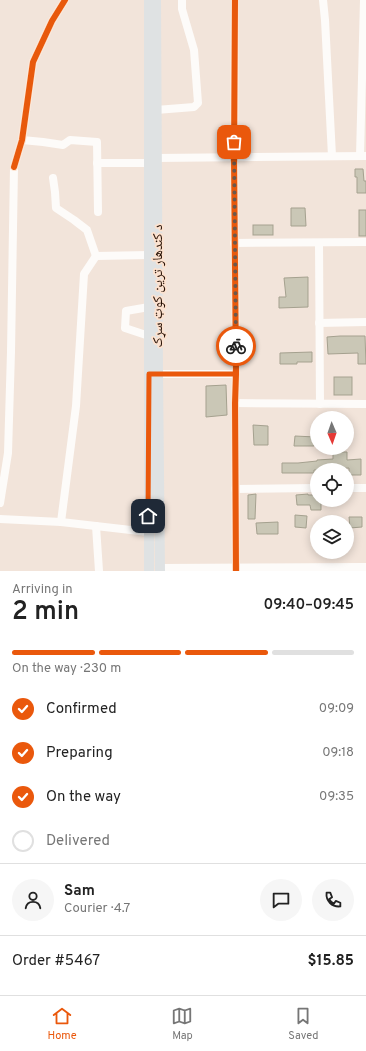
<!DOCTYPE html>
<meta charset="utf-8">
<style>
:root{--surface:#fff;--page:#f6f6f6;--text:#222;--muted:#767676;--line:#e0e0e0;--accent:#ea580c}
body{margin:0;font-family:Overpass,"Noto Naskh Arabic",sans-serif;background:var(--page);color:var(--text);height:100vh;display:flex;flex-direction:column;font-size:15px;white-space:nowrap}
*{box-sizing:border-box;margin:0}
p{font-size:13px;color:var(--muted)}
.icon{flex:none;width:22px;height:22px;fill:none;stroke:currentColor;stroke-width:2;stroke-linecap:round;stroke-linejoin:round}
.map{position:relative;height:571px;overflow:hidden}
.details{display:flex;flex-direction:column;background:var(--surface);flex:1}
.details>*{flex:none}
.needle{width:26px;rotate:178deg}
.controls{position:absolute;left:310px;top:411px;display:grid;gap:8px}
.controls a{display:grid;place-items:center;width:44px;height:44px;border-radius:50%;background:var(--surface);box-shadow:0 2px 10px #0003;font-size:20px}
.pin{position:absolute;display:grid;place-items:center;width:34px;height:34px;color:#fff;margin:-17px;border-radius:8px;box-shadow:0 2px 6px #0006}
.courier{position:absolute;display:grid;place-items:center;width:40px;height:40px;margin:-20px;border:3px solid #ea580c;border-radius:50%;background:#fff;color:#222;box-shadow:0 1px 5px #0007}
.head em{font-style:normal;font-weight:600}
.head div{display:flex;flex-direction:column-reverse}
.head{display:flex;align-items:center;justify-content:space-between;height:68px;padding:0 12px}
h1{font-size:26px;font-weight:600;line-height:30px}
.bar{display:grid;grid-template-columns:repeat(4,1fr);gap:6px 4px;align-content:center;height:48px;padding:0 12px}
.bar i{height:5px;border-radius:3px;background:var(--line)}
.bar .current{background:var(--accent)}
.bar p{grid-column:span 4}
.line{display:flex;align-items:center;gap:10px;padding:0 12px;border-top:1px solid var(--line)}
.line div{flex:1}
.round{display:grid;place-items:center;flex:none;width:42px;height:42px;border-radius:21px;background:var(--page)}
ol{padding:0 12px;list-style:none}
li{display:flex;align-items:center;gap:12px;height:44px}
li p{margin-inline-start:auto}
li .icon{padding:4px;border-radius:50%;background:var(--accent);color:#fff;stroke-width:4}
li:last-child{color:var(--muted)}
li i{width:22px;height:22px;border:2px solid var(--line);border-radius:50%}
.menu{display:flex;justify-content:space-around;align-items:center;height:56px;border-top:1px solid var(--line);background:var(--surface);font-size:11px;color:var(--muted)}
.menu a{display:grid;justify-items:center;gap:2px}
.menu .current{color:var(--accent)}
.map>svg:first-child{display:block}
</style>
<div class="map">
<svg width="366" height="571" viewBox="0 0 366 571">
<rect width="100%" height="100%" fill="#f2e4da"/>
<g fill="#cac7b6" stroke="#a5a18f">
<polygon points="355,169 363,169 364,181 366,181 366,193 357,193 357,177 355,177"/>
<polygon points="291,208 305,208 306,226 291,226"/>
<rect x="359" y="210" width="7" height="26"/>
<rect x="253" y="225" width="20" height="10"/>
<polygon points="308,277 308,307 279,308 279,297 286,297 284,278"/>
<polygon points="340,336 365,336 366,364 358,364 358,353 328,354 327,337"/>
<polygon points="312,352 312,362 297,362 297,364 280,364 280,353"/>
<rect x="334" y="377" width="18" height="18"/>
<polygon points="226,385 227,415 206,417 206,386"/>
<polygon points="253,425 268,426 268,445 254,445"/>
<polygon points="295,436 315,437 314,446 294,446"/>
<polygon points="333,452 347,452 347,460 361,459 361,475 349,475 349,468 331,469 331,470 314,470 314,473 282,473 282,463 298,463 317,461 317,460 333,459"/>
<polygon points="256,494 255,519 248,519 248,495"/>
<polygon points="308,494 308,495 317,495 317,500 321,500 321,510 311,510 310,505 297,505 296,495"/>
<polygon points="295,515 307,516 306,528 295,527"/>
<polygon points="349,517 362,517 362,527 350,528"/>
<polygon points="278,522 278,534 257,534 256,523"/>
</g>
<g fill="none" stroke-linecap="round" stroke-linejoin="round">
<g stroke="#fdfbf9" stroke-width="8">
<polyline points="235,0 234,158 236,374 235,403 236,571"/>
<polyline points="323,0 325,20 332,156"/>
<polyline points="156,110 194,107 198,103 194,50 182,9 182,0"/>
<polyline points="22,140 43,142 63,145 70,140 97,142 98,212"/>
<polyline points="360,156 364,0"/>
<polyline points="156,158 366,156"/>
<polyline points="97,163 148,163"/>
<polyline points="53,178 55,192 56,208 74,220 87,230 96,256"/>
<polyline points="234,243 366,242"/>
<polyline points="319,243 320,404"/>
<polyline points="319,323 366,322"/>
<polyline points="149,336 125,328 126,311 149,307"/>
<polyline points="153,374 236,374"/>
<polyline points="235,403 366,404"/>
<polyline points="347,488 366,488"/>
<polyline points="235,489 317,488"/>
<polyline points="0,503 8,453 11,352 14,167 22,140 33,62 52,21 65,0"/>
<polyline points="0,519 61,522 148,532"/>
<polyline points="61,522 76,406 84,274 96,256 149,255"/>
<polyline points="96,526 99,571"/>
<polyline points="160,568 366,567"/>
</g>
<g stroke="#dfe2e3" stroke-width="10">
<polyline points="156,0 158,373 160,571"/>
<polyline points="149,571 149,0"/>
</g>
<defs>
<g id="cycleway">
<polyline points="235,0 234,158 236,374 235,403 236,571"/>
<polyline points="14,167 22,140 33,62 52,21 65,0"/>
</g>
</defs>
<use href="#cycleway" stroke="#fde2cf" stroke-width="8"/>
<use href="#cycleway" stroke="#e8590c" stroke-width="6"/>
</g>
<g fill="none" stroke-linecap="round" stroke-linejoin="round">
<polyline stroke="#6b584c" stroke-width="4" stroke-dasharray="0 7.2" points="234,142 236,346"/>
<polyline stroke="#ea580c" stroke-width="5" points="148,516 149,374 236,374 236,346"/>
</g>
<g text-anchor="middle" stroke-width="3.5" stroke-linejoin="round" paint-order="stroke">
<g font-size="14" fill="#230d00" stroke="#fde2cf">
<text transform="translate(157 286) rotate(-90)" y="5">د کندهار ترين کوټ سړک</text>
</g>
</g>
</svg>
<div class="controls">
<a><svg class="needle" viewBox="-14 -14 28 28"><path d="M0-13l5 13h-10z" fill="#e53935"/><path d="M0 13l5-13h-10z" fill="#767676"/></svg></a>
<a><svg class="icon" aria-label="locate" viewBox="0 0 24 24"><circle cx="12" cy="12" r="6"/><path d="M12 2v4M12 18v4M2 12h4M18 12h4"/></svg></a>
<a><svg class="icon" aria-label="layers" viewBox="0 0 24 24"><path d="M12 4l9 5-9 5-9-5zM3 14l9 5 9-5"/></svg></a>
</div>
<div class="pin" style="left:234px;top:142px;background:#ea580c"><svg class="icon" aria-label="bag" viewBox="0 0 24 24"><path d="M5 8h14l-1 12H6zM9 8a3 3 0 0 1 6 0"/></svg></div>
<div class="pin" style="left:148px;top:516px;background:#1f2937"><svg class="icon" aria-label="home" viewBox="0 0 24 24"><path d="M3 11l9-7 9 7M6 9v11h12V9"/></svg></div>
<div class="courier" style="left:236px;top:346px"><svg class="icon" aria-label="bike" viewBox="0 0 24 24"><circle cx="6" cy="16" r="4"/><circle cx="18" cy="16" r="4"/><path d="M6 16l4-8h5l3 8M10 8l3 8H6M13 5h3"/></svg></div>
</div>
<section class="details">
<div class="head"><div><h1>2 min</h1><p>Arriving in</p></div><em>09:40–09:45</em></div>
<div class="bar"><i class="current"></i><i class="current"></i><i class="current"></i><i></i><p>On the way · 230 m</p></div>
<ol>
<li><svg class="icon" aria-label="check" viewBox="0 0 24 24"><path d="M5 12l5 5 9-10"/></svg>Confirmed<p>09:09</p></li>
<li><svg class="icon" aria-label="check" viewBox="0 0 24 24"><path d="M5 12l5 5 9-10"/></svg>Preparing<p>09:18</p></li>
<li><svg class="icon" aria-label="check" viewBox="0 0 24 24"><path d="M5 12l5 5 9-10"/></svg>On the way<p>09:35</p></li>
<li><i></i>Delivered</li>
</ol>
<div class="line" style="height:72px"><a class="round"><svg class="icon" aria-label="person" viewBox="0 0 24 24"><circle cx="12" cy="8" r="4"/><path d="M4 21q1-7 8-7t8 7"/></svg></a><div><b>Sam</b><p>Courier · 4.7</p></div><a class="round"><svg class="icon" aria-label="chat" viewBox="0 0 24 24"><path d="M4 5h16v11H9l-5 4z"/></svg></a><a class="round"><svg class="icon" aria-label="phone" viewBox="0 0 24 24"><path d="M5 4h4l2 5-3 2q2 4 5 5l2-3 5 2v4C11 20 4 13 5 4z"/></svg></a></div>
<div class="line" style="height:52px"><div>Order #5467</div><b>$15.85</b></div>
</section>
<nav class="menu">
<a class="current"><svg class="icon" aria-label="home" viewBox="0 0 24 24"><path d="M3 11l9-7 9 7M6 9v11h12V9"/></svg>Home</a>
<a><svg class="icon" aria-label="map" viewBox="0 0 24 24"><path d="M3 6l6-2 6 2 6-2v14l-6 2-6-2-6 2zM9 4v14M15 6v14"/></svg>Map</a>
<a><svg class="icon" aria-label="saved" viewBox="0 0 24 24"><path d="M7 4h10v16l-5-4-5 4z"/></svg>Saved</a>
</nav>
